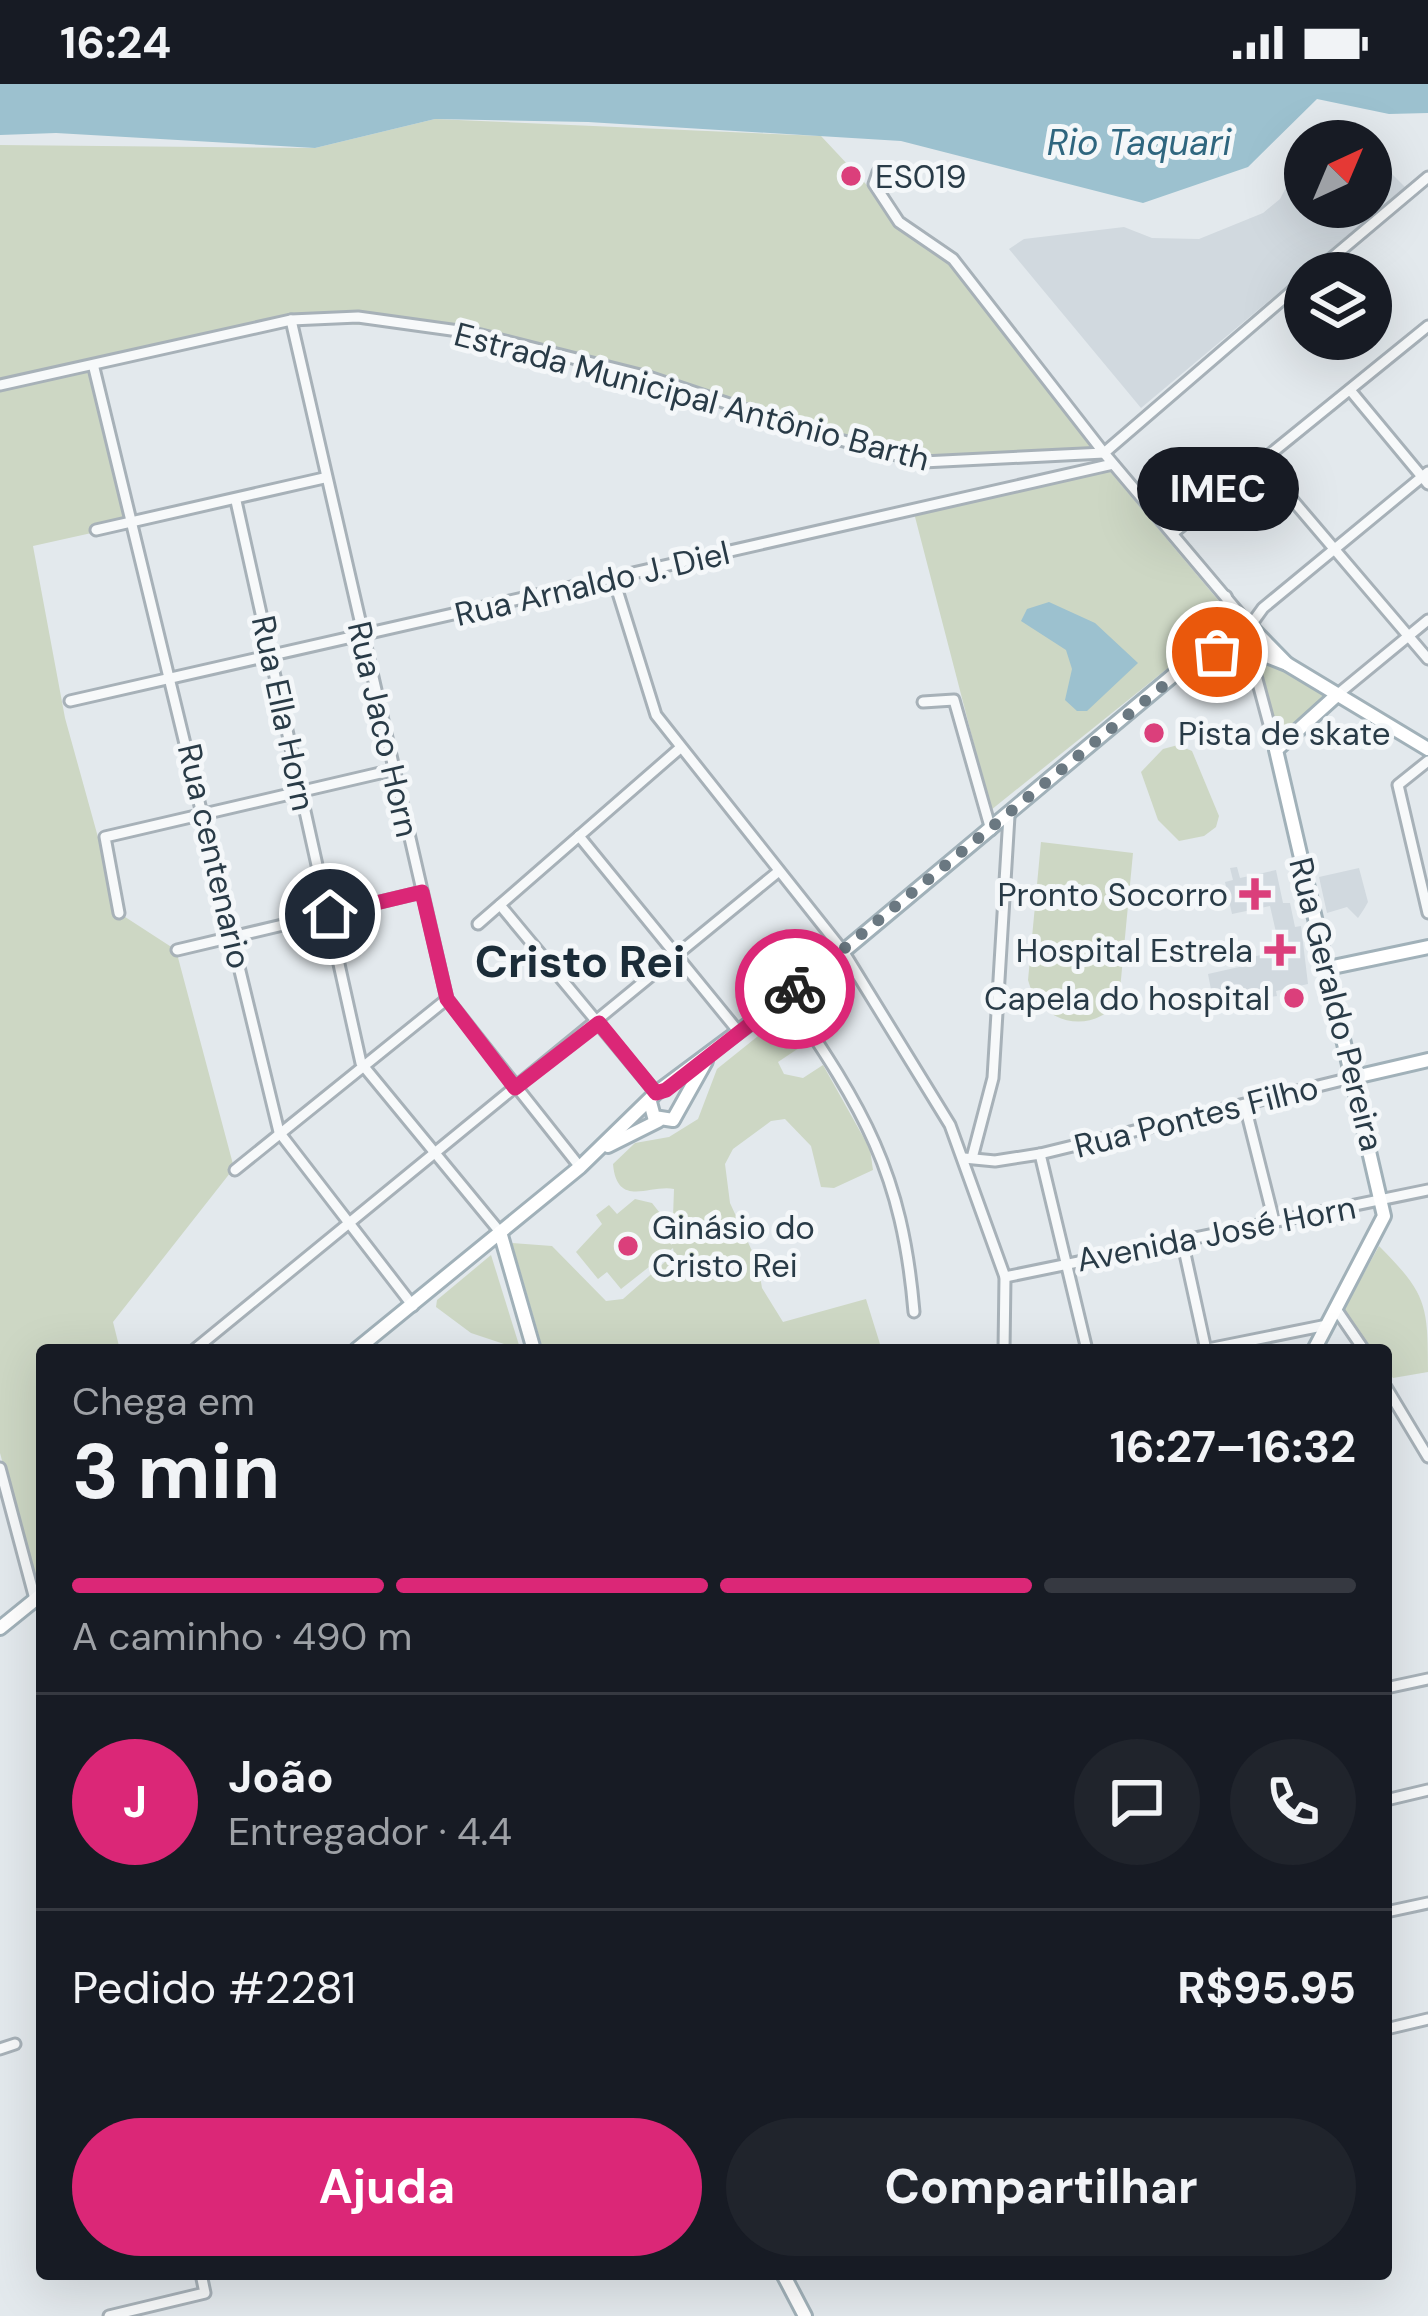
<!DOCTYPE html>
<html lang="pt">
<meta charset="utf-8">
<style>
:root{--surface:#171b24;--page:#20242c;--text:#f1f3f6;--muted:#9ea1a6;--line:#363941;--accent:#db2777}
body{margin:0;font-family:"DM Sans",sans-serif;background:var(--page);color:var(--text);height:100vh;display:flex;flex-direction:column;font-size:45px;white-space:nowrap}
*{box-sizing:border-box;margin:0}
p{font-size:39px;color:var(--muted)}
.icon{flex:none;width:66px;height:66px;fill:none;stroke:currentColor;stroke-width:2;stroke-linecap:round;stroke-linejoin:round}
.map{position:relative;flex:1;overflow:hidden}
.details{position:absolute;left:36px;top:1260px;width:1356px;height:936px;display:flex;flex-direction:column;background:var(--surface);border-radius:12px;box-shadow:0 12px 48px #0002}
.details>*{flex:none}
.needle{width:78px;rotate:44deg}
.controls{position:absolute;left:1284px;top:36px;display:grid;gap:24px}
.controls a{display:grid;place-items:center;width:108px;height:108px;border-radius:50%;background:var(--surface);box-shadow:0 12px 48px #0002;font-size:60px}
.pin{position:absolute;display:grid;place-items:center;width:102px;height:102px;color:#fff;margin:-51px;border:6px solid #fff;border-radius:50%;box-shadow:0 3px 12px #0007}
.courier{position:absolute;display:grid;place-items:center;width:120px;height:120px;margin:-60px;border:9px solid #db2777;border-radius:50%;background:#fff;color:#222;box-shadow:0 3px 15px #0007}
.bubble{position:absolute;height:84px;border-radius:42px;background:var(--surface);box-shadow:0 12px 48px #0002;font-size:39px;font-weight:700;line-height:84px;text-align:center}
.summary em{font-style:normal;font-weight:700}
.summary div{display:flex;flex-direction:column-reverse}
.summary{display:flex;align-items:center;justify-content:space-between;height:204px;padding:0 36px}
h1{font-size:78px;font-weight:700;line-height:90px}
.bar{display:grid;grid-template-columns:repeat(4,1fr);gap:18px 12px;align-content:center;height:144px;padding:0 36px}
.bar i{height:15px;border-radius:9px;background:var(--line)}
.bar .selected{background:var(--accent)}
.bar p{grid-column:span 4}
.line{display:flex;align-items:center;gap:30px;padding:0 36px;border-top:3px solid var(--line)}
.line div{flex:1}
.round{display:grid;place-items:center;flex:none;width:126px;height:126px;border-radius:63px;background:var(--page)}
.action{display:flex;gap:24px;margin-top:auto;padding:24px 36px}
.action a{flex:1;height:138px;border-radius:72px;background:var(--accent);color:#fff;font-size:48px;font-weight:700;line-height:138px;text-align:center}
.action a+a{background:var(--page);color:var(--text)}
.status{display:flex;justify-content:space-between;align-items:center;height:84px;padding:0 60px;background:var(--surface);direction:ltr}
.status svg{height:33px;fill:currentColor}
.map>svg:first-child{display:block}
</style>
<div class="status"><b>16:24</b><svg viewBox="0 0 49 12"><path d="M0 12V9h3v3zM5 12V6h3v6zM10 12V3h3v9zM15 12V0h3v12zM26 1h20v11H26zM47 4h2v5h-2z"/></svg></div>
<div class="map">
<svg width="1428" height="2232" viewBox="0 0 1428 2232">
<rect width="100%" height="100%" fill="#e3e9ed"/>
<g fill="#d1d9df">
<polygon points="1371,69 1405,103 1141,324 1009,165 1024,155 1124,143 1152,154 1199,155 1263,129 1280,115 1291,94 1305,92 1305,123 1371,123"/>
<polygon points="1237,783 1240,794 1276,786 1283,819 1290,819 1295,843 1301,842 1308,900 1276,907 1277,912 1214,921 1208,890 1239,883 1238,876 1261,871 1260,862 1278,857 1270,822 1232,830 1225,798 1233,796 1230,784"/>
<polygon points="1359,784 1368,818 1364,825 1358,834 1347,823 1327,829 1319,793"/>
</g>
<g fill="#cdd7c4">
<polygon points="435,35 821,52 878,113 937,161 1104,369 923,378 821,351 652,294 472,249 291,236 94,284 132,440 33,462 65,634 119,829 176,866 234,1084 113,1238 120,1266 42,1266 38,1510 0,1369 0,61 315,64"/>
<polygon points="1108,385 1224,523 1201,542 1208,552 991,726 914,429"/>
<polygon points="1259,574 1326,612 1278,657"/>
<polygon points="1178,661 1192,667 1219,732 1216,743 1204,752 1179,757 1158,736 1141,688 1163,665"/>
<path d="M1041,758L1133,769L1119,916C1092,953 1039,940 1028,896Z"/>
<path d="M788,928L808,958L778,978L784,990L803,994L823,981L870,1065L873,1086L834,1104L821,1103L811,1062L785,1035L771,1037L733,1065L725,1080L730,1119L758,1180L762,1204L783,1238L866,1215L880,1260L949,1261V1266H543L512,1159L552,1162L606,1217L623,1215L674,1170L673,1164L621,1205L607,1188L598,1195L576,1168L602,1140L596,1131L609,1121L617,1130L635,1115L652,1119L667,1138L659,1146L672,1161L674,1105C650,1100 617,1125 613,1080L635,1059L669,1053L698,1035L717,985Z"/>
<path d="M1379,1162C1427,1210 1428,1221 1428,1288L1393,1294L1386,1285V1266H1373L1343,1227Z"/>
<polygon points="491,1171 519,1261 516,1264 471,1249 436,1223 437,1216"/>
</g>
<g fill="#9cc1cf">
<polygon points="0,0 1428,0 1428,29 1389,30 1317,15 1248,83 1143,119 901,57 588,38 435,35 315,64 56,49 0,51"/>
<polygon points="1049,518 1095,539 1138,579 1087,627 1077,627 1065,616 1072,585 1066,566 1021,537 1027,525"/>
</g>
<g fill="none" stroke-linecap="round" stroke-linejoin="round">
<defs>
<g id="minor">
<polyline points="878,88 874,100 899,138 953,175 1104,369 1250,542 1263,524 1428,388"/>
<polyline points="1314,189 1428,93"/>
<polyline points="291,236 447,915 580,1083"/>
<polyline points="94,284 279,1048 413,1222"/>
<polyline points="0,301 291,236 358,233 473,249 652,294 821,351 923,378 1104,369"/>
<polyline points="1350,306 1428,400"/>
<polyline points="1104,369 1305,196"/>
<polyline points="1261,379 1428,575"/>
<polyline points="236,417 361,979 500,1148"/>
<polyline points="96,446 324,394"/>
<polyline points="1173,449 1428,242"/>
<polyline points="613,493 656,631 843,867 950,1041 1005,1193 1004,1266"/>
<polyline points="1226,512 1237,541"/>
<polyline points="1248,562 1276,666"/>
<polyline points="1338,610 1428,536"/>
<polyline points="70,617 1113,380"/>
<polyline points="923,618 954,616 991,746"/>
<polyline points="1428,677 1398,701 1428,829"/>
<polyline points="579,752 738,947"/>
<polyline points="500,821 656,1009"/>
<polyline points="119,829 105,753 393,686"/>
<polyline points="478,840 679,665"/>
<polyline points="177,866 422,808"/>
<path d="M786,911C864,1026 902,1087 914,1228"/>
<polyline points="1245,1022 1274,1137"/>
<polyline points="1040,1070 1087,1266"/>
<polyline points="964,1074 995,1077 1040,1070 1355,993"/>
<polyline points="972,1074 993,994 1009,732"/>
<polyline points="235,1086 447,915"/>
<polyline points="1182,1156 1206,1266"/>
<polyline points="1005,1193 1428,1106"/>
<polyline points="1336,1225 1364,1266"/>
<polyline points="194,1266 779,787"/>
<polyline points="1203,1266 1327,1241"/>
<polyline points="1386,1303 1428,1373"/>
<polyline points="0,1384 35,1515"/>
<polyline points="1386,1604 1428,1595"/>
<polyline points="1386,1716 1428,1706"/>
<polyline points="1386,1828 1428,1819"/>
<polyline points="1386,1945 1428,1935"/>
<polyline points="0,1965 15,1960"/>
<polyline points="109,2232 205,2209 201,2190"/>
</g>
<g id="major">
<polyline points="1236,542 1232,552 1238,561 1287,580 1428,665"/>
<polyline points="1328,884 1428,863"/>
<polyline points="1355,993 1428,976"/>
<polyline points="650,1018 654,1033 673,1036 706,977"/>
<polyline points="608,1062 658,1037"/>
<polyline points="500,1148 534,1266"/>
<polyline points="356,1266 580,1083 656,1009 821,886 1219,553 1237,541 1250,542 1287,580"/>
<polyline points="1314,1266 1384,1132 1276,666 1338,610"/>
<polyline points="0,1544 42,1510"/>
<polyline points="783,2190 805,2232"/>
</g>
</defs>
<use href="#minor" stroke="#a7b1b8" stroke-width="15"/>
<use href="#major" stroke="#a1b1b9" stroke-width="18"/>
<use href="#minor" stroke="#f7f9fa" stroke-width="9"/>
<use href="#major" stroke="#fff" stroke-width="12"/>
</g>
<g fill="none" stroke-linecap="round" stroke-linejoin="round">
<polyline stroke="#6a7881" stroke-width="12" stroke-dasharray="0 21.6" points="795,905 1237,541 1233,556 1248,562 1217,568"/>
<polyline stroke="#db2777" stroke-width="15" points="330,830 422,808 447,915 515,1004 599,939 656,1009 666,1006 795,905"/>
</g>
<g fill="#db3f7b" stroke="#f4f7f9" stroke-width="4.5">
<circle cx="851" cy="92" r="12"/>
<circle cx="1154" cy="649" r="12"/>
<path d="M1249 792h12v12h12v12h-12v12h-12v-12h-12v-12h12z"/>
<path d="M1274 848h12v12h12v12h-12v12h-12v-12h-12v-12h12z"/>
<circle cx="1294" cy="914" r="12"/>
<circle cx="628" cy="1162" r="12"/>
</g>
<g text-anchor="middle" stroke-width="10" stroke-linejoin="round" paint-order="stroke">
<g font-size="33" fill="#293b47" stroke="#f4f7f9" text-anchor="start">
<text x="875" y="104">ES019</text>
<text x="1178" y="661">Pista de skate</text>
<text x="1228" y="822" text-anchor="end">Pronto Socorro</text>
<text x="1253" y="878" text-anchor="end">Hospital Estrela</text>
<text x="1270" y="926" text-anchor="end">Capela do hospital</text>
<text x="652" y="1155">Ginásio do<tspan x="652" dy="38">Cristo Rei</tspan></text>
</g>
<g font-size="33" fill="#293b47" stroke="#f4f7f9">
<text transform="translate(692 312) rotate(15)" y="12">Estrada Municipal Antônio Barth</text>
<text transform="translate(592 499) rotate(-13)" y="12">Rua Arnaldo J. Diel</text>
<text transform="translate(284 629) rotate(78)" y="12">Rua Ella Horn</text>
<text transform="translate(384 645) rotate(77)" y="12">Rua Jaco Horn</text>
<text transform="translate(215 772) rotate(77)" y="12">Rua centenario</text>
<text transform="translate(1337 920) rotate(76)" y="12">Rua Geraldo Pereira</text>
<text transform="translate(1196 1032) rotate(-14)" y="12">Rua Pontes Filho</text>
<text transform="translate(1216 1149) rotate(-11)" y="12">Avenida José Horn</text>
</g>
<g font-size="36" font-style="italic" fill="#2f667f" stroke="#f4f7f9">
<text x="1139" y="71">Rio Taquari</text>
</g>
<g font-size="45" font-weight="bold" fill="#1b2c38" stroke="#f4f7f9">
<text x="580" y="893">Cristo Rei</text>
</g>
</g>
</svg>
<div class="controls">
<a><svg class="needle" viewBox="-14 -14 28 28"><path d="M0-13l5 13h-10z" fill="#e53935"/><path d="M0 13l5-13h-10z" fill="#9ea1a6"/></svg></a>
<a><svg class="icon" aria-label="layers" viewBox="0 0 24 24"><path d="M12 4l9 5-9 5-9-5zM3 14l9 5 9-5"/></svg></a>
</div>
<div class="pin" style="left:1217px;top:568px;background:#ea580c"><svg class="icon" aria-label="bag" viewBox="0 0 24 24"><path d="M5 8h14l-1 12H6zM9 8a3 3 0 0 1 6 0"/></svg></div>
<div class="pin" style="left:330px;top:830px;background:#1f2937"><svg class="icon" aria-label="home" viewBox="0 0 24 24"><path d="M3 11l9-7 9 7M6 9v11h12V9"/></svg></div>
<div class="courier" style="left:795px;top:905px"><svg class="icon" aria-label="bike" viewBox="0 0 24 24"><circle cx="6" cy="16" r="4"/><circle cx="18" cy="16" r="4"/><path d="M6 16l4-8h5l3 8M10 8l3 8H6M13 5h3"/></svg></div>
<div class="bubble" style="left:1137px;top:363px;width:162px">IMEC</div>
<section class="details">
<div class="summary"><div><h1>3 min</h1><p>Chega em</p></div><em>16:27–16:32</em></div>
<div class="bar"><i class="selected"></i><i class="selected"></i><i class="selected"></i><i></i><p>A caminho · 490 m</p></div>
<div class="line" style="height:216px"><b class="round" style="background:var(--accent);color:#fff">J</b><div><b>João</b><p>Entregador · 4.4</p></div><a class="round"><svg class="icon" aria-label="chat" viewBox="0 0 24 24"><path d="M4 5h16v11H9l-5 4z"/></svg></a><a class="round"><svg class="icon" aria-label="phone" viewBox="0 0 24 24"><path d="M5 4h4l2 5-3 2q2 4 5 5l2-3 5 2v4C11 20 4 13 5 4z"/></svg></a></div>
<div class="line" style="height:156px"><div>Pedido #2281</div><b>R$95.95</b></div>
<div class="action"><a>Ajuda</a><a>Compartilhar</a></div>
</section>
</div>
